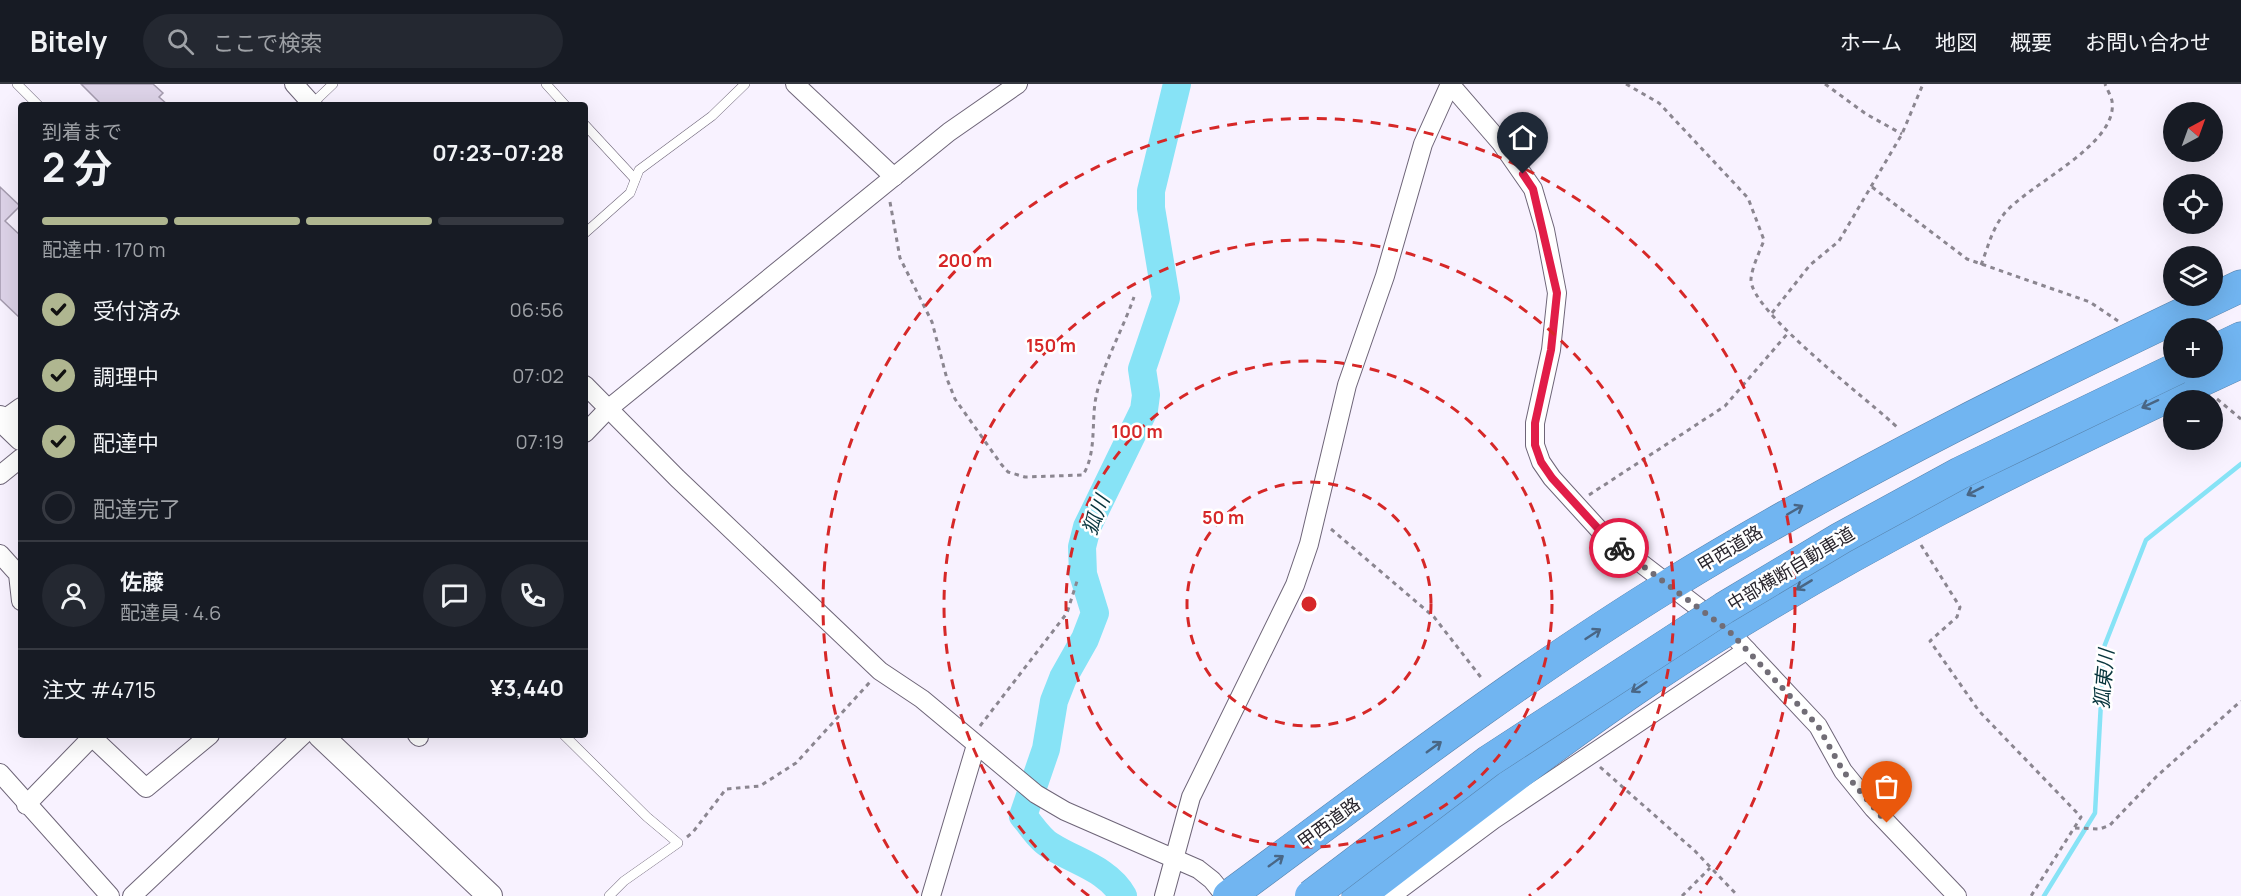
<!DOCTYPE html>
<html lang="ja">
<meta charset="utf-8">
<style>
:root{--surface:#171b24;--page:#242831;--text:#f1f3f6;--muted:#9ea1a6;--line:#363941;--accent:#afb690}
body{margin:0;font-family:Manrope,"Noto Sans JP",sans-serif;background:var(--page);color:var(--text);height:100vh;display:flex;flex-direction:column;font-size:22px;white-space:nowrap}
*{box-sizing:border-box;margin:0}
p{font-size:20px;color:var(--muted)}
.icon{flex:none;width:33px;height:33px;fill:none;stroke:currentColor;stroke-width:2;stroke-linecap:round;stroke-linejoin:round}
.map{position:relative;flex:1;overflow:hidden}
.side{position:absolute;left:18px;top:18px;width:570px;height:636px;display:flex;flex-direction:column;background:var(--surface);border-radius:6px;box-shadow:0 6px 24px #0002}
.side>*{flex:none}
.needle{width:39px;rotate:41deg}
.tools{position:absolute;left:2163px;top:18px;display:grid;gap:12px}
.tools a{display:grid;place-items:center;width:60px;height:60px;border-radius:50%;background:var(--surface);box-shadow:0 6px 24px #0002;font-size:30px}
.pin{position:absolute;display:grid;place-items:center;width:51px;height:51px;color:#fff;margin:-62px -26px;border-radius:50% 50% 50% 0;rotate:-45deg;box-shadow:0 0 6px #0007}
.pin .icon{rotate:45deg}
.courier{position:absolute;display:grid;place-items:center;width:60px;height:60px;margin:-30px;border:4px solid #e11d48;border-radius:50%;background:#fff;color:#222;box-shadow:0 2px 8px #0007}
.headline em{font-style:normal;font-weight:700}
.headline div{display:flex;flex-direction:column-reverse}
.headline{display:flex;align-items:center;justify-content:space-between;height:102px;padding:0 24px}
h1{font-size:39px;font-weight:700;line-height:45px}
.bar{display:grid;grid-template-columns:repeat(4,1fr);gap:9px 6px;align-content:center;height:72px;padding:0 24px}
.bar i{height:8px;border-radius:4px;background:var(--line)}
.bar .on{background:var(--accent)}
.bar p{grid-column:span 4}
.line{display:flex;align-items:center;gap:15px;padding:0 24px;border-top:2px solid var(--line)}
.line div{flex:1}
.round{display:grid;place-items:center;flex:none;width:63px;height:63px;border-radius:32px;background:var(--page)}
ol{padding:0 24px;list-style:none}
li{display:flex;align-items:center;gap:18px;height:66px}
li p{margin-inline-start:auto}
li .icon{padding:6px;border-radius:50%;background:var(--accent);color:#111;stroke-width:4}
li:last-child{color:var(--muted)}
li i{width:33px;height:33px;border:3px solid var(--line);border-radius:50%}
header{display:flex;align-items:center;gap:36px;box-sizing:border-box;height:84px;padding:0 30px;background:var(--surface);border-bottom:2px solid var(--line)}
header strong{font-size:28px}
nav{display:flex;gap:33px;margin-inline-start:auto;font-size:21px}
.search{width:420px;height:54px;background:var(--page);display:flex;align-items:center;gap:15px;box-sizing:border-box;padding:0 21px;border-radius:33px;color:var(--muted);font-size:22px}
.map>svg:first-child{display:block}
</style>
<header>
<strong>Bitely</strong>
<div class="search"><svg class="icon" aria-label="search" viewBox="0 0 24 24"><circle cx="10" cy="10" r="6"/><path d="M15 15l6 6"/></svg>ここで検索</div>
<nav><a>ホーム</a><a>地図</a><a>概要</a><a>お問い合わせ</a></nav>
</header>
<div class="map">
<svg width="2241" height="812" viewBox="0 0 2241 812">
<rect width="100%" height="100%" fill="#f8f2ff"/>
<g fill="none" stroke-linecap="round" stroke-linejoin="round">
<polyline stroke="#87e3f6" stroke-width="4.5" points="2044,812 2095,729 2104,563 2146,456 2241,380"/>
<path stroke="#87e3f6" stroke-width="28" d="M1123,812C1108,785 1076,778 1051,762C1040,756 1031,741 1023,732L1046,665L1054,617L1063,594L1085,555L1095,529L1083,490L1082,463L1087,443L1144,326L1146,311L1142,285L1166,214L1151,124V107L1177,0"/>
</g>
<g fill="#ddd3e8" stroke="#a49bae" stroke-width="1.5">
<polygon points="81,0 153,0 163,9 159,13 168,21 102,21"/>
<polygon points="0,103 20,122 5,137 21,152 21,235 0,215"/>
</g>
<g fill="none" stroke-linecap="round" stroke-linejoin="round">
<defs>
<g id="lane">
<polyline points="17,0 38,21"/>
<polyline points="546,0 565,21"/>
<polyline points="312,20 333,0"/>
<polyline points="585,41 635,95"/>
<polyline points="585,149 630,109 639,86 712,32 745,0"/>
<polyline points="564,651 647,733 678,759 624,797 609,812"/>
</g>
<g id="street">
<polyline points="294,0 313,21"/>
<polyline points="795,0 894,93"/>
<polyline points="1450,0 1501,59 1533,105 1545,146 1557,209 1551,266 1535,339 1535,361 1541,378 1552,394 1603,450 1729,547 1818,642 1843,687 1873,724 1957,812"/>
<polyline points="585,301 677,394 880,587 922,615 1036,710 1065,727 1198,785 1212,796 1225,812"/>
<polyline points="3,336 21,323"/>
<polyline points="585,349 608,325 949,48 1018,0"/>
<polyline points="0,391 21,374"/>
<polyline points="0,470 18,490 21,517"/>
<polyline points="417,651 419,653"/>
<polyline points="0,689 110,812"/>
<polyline points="26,721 92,653 146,704 210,651"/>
<polyline points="132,812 303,651"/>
<polyline points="931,812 976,661"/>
<polyline points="1164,812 1191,713 1295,501 1309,460 1347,301 1385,192 1423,60 1450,0"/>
<polyline points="1391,812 1493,736 1747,566"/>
</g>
<g id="secondary">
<polyline points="0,334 21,354"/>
<polyline points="320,651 490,812"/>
</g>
<g id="highway">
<polyline points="2212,268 2241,254"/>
<path d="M1229,812C1374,705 1518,594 1671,500C1855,387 2047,294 2241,202"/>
<path d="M1358,812C1454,739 1549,663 1650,595C1836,471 2038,372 2241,278"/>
</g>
</defs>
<use href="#lane" stroke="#6e6578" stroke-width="10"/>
<use href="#street" stroke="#6e6578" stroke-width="20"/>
<use href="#secondary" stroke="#6e6578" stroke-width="26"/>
<use href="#highway" stroke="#5883ac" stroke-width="33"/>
<g stroke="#8b8690" stroke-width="3" stroke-dasharray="4.5 4.5" stroke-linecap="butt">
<path d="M1626,0L1659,19L1748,114L1764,156C1760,167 1752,183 1751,195C1749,227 1873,319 1899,345"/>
<polyline points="1825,0 1866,30 1902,50"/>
<polyline points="1872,103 1967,175 2090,218 2118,237"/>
<path d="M890,118L900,174L932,238L947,295L955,315L1001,380L1008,388L1025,393L1083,391C1097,368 1091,338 1096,313C1102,282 1123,245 1134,213"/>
<path d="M1981,181C1988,163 1992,145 2004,130C2028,100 2119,61 2112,17C2111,12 2107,5 2105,0"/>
<polyline points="1772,229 1810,181 1839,157 1902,50 1923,0"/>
<polyline points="2217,315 2241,335"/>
<polyline points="1589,411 1725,322 1788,249"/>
<polyline points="1331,445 1434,533 1483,596"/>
<polyline points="1921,461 1960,523 1957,533 1930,557 1979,627 2081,733 2031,812"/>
<polyline points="980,642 1067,529 1078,494"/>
<polyline points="1600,683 1695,767 1738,812"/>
<polyline points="2075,744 2100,745 2110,741 2156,693 2241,617"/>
<polyline points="687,753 693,748 726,705 760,702 796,679 870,598"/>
<polyline points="1682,812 1710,784"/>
</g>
<use href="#lane" stroke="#fff" stroke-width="9"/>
<use href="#street" stroke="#fff" stroke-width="18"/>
<use href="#secondary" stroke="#fff" stroke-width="24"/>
<use href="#highway" stroke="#71b5f1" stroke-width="32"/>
<defs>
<polyline id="highway-bridge" points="1311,812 1489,677 1724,524 1841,454 1960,389 2178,284"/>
</defs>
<use href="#highway-bridge" stroke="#5883ac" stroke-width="33" stroke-linecap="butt"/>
<use href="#highway-bridge" stroke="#71b5f1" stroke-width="32"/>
</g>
<defs><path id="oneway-shaft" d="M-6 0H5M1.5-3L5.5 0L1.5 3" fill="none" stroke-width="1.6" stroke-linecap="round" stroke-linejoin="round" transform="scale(1.5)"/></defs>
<g stroke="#496685">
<use href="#oneway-shaft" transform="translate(2150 320) rotate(155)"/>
<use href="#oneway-shaft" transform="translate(1975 407) rotate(153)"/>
<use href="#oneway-shaft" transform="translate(1795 426) rotate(-30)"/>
<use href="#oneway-shaft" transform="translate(1804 501) rotate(149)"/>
<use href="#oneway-shaft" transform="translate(1593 550) rotate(-33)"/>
<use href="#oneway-shaft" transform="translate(1639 603) rotate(146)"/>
<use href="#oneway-shaft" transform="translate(1434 663) rotate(-36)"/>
<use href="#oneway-shaft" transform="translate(1276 777) rotate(-36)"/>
</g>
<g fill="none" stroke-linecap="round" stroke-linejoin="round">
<polyline stroke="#716d76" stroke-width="6" stroke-dasharray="0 10.8" points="1619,464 1729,547 1818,642 1843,687 1887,739"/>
<polyline stroke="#e11d48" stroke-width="8" points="1523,90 1533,105 1557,209 1551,266 1535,339 1535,361 1541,378 1552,394 1603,450 1619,464"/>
</g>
<g fill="none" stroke="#d62828" stroke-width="3" stroke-dasharray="10 8">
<circle cx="1309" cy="520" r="122"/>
<circle cx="1309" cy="520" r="243"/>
<path d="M1089 812A365 365 0 1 1 1529 812"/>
<path d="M918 809A486 486 0 1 1 1700 809"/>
</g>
<g text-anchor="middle" stroke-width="5" stroke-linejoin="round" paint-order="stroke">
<g font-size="18" fill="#29252d" stroke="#fff">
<text transform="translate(1730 465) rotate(-31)" y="6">甲西道路</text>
<text transform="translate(1791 485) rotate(-31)" y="6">中部横断自動車道</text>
<text transform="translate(1329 739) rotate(-36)" y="6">甲西道路</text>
</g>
<g font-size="20" font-style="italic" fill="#07353d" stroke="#fff">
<text transform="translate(1096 431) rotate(-69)" y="7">狐川</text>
<text transform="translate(2104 595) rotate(-85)" y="7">狐東川</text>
</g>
</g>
<circle cx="1309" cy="520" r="9" fill="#d62828" stroke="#fff" stroke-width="3"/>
<g font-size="18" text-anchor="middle" font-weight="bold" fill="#d62828" stroke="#fff" stroke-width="5" stroke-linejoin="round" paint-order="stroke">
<text x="965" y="183">200 m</text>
<text x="1051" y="268">150 m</text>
<text x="1137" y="354">100 m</text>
<text x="1223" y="440">50 m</text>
</g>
</svg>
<div class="tools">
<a><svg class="needle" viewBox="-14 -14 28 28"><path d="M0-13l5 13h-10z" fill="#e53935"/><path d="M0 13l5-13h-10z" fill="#9ea1a6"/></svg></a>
<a><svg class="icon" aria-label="locate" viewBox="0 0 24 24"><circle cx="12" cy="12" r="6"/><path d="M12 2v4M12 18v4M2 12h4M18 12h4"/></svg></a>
<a><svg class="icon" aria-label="layers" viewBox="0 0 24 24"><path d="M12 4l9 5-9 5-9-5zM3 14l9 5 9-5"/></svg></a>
<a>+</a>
<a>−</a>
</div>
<div class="pin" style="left:1887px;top:739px;background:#ea580c"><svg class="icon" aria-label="bag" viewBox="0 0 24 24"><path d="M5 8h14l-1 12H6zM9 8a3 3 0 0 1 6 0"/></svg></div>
<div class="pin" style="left:1523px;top:90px;background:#1f2937"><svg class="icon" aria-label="home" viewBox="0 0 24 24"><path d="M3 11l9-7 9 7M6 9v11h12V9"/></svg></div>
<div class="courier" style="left:1619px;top:464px"><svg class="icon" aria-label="bike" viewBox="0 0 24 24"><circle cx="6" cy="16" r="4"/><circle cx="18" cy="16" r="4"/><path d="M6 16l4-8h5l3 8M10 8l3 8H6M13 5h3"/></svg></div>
<section class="side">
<div class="headline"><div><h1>2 分</h1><p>到着まで</p></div><em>07:23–07:28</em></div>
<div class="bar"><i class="on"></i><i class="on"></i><i class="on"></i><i></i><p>配達中 · 170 m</p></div>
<ol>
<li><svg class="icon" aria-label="check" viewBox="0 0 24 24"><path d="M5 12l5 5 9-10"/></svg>受付済み<p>06:56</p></li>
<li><svg class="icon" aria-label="check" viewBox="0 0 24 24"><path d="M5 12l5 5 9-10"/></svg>調理中<p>07:02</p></li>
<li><svg class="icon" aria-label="check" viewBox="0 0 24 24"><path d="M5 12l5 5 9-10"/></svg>配達中<p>07:19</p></li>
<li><i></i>配達完了</li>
</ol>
<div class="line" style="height:108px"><a class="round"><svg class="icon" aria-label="person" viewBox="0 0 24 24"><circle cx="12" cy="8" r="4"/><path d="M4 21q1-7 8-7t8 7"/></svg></a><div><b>佐藤</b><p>配達員 · 4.6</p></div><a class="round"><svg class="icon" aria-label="chat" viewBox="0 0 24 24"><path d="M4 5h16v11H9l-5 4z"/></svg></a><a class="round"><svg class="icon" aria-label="phone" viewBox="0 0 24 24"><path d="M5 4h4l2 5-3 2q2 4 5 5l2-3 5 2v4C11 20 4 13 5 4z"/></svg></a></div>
<div class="line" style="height:78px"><div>注文 #4715</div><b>¥3,440</b></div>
</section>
</div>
